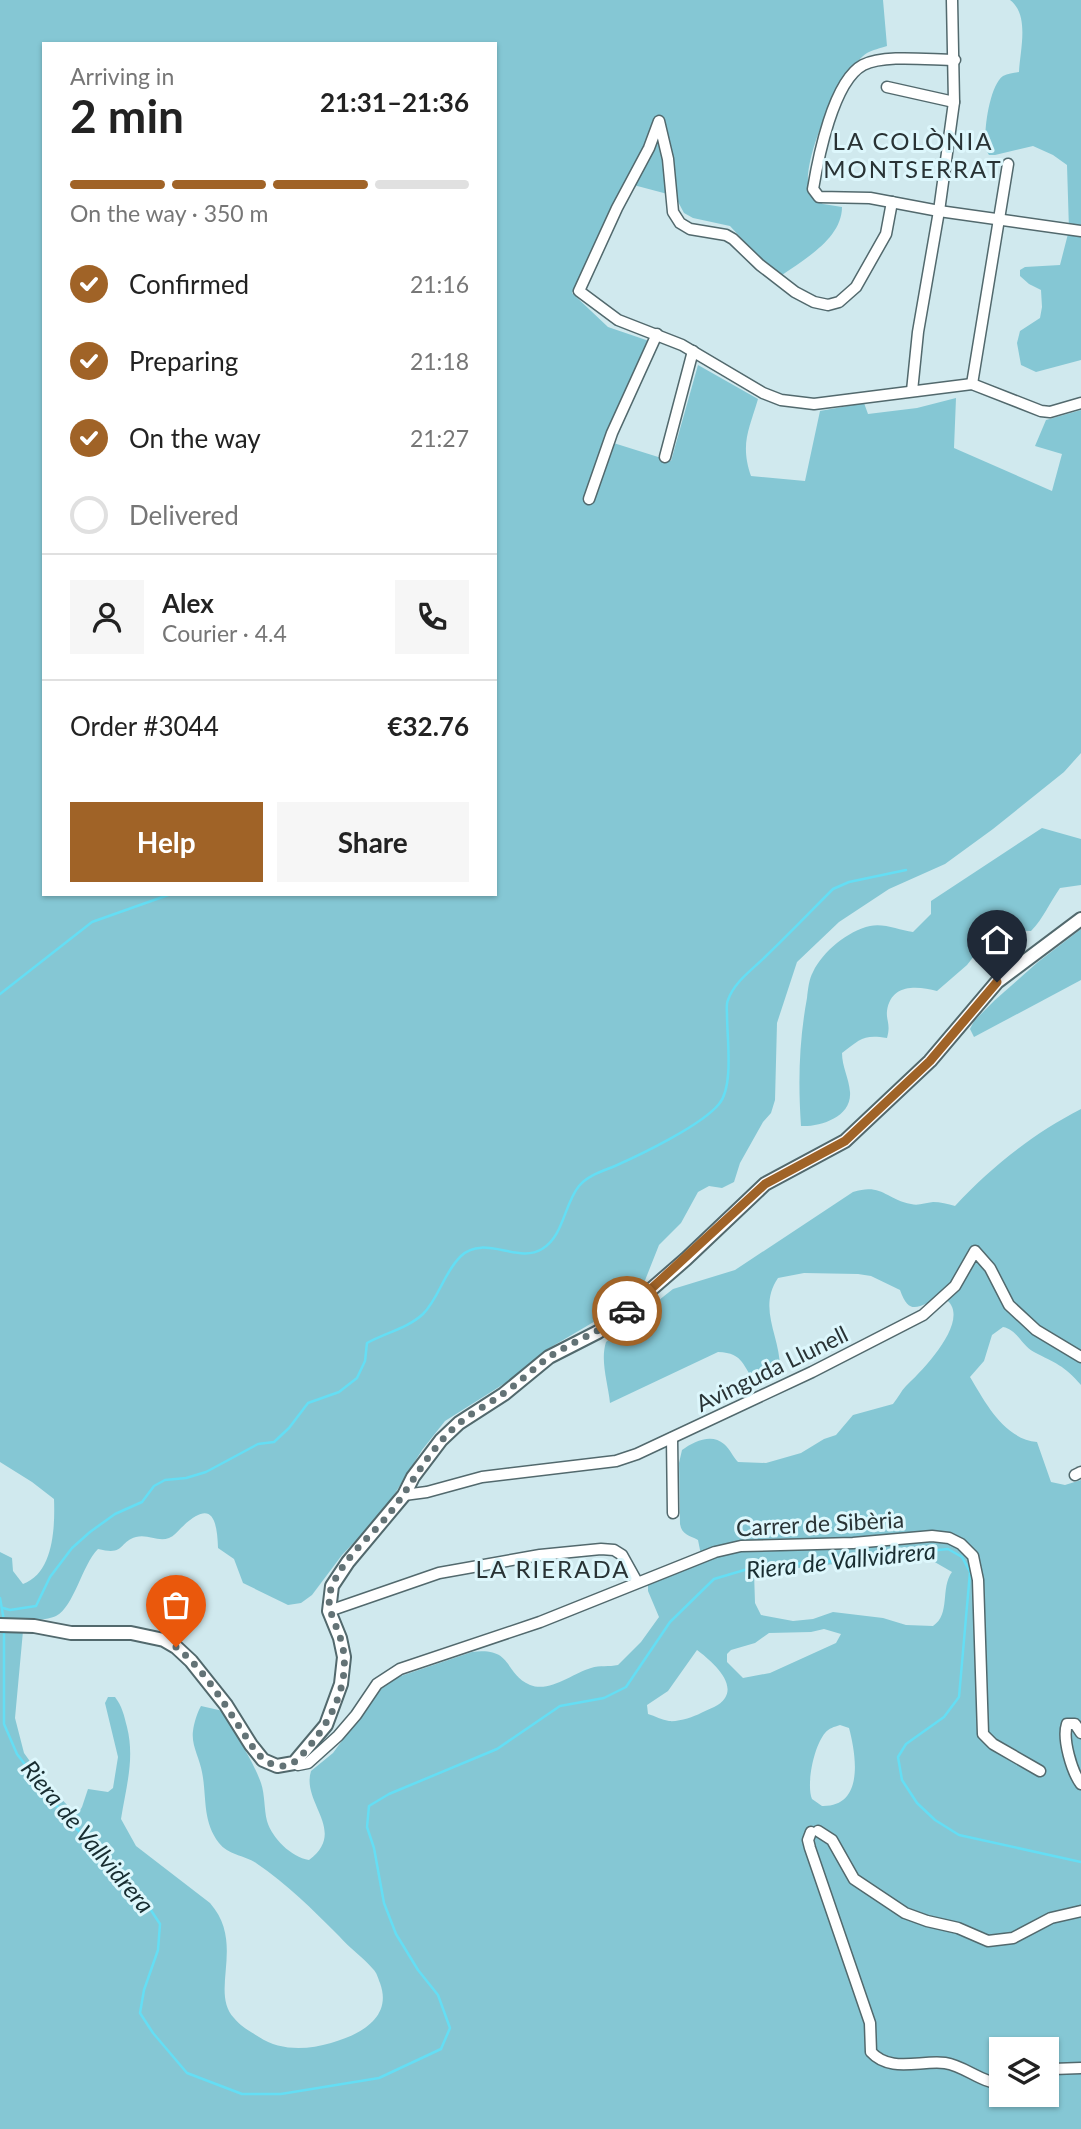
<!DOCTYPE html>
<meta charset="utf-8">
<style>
:root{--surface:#fff;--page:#f6f6f6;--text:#222;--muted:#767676;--line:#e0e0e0;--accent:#a06327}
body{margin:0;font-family:Lato,sans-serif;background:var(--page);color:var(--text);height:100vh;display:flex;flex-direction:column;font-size:26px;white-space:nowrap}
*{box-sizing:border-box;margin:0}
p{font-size:23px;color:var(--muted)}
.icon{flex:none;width:38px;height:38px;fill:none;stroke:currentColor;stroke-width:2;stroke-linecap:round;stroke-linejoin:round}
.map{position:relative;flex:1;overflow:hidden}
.sheet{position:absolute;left:42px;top:42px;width:455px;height:854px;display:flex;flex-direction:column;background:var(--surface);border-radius:0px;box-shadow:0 2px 5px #0004}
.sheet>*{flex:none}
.tools{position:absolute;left:989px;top:2037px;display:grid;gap:14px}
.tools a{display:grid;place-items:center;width:70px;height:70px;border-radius:0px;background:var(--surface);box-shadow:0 2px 5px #0004;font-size:35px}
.pin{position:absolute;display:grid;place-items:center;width:60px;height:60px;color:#fff;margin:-72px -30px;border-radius:50% 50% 50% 0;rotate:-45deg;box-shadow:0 0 7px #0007}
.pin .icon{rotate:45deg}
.courier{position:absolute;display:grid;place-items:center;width:70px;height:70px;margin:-35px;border:5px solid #a06327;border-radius:50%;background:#fff;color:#222;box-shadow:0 2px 9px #0007}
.overview em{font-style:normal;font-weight:700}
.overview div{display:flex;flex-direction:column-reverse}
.overview{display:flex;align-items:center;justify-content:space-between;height:119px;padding:0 28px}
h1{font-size:46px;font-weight:700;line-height:52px}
.bar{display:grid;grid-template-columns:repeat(4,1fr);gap:10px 7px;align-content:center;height:84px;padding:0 28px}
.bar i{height:9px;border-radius:5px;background:var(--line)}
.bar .current{background:var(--accent)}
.bar p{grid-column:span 4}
.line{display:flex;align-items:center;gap:18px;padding:0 28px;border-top:2px solid var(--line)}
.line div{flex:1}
.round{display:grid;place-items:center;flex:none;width:74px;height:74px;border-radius:0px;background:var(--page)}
ol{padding:0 28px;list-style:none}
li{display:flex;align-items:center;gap:21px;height:77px}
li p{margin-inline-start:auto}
li .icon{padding:7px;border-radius:50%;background:var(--accent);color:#fff;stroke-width:4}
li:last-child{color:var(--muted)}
li i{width:38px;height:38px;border:4px solid var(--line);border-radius:50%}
.cta{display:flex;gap:14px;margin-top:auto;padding:14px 28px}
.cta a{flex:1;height:80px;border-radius:0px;background:var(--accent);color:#fff;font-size:28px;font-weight:700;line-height:80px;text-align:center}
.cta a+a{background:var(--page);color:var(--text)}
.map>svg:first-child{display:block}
</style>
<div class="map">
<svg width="1081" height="2129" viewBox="0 0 1081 2129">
<rect width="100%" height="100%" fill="#d0e9ee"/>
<g fill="#85c7d4" fill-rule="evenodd">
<path d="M0,0H883L887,46C881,48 872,50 867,53C840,71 807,150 808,181C809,186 811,192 813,197L823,204L842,207C842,238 805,259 782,275L755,253L730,226L693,218L684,213L675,196L626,183L572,293L608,327L649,341L640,366L604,440L671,461L698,365L758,399C749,430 740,444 751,476L805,481L820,411L864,403L868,414L917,408L956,398L954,448L1052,491L1062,454L1035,446L1046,420L1081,410V753L1064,772L993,829L945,864L889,889L839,922L797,962L777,1023L775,1100L771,1113L763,1122L740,1163L734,1182L722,1188L709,1186L698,1192L681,1223L659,1245L642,1288L609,1313L546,1350L518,1375L445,1421L422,1450L384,1511L342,1555L312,1595L301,1603L288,1605L243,1583L234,1559L218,1548C217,1515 210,1500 181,1528C177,1532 174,1536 169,1538C158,1542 148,1534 136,1537C118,1542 126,1556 98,1549C82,1565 74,1607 56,1616C41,1623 16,1618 0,1619V1552L12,1558L13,1571L23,1584C54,1573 55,1526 54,1499L32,1482L0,1462ZM44,44H495V894H44Z"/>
<path d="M1010,0H1081V360L1036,372L1021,365L1017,343L1020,331L1040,318L1042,307L1041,290L1029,284L1020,276V270L1025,267L1060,265L1069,230L1067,165L1053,155L1033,146L995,155H989L986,150C983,134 989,86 1003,76C1008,73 1014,73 1019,72C1020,50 1030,15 1010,0Z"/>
<path d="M1042,828L1081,839V885L1060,888C1050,902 1043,919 1031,931L1004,930L991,934L967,965L937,991C918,986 891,983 887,1011C886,1021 891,1024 887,1038C864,1034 860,1039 842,1053C842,1067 849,1078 850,1092C852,1117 820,1127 801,1126C798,1082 799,1041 807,998C808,989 809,979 813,972C823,951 848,931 870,926C884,923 899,930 913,932L931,914V901Z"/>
<polygon points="1081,929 1081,980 974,1037 970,1029 974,1021 995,1000 1038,962"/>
<path d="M1081,1109V1385C1064,1365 1055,1363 1034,1352C1021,1345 1018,1330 1003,1327L992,1335L984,1361L970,1377C985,1402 1004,1439 1037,1442L1051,1482L1065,1485L1081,1480V2129H0V1629L23,1631L15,1718L24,1753L44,1781L72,1810L79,1812L82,1807L88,1789L108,1792L113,1788L118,1757L105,1703L108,1697H115C122,1706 124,1715 127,1727C135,1759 126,1787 121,1819L136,1846L210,1903C246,1944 209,1991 234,2018C240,2026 251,2032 259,2037C280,2051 307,2050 331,2043C359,2035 393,2018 380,1983C378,1978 377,1973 373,1969C363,1957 349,1948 339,1936C312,1909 287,1884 256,1863C244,1855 228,1855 219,1843C202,1821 207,1797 202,1772C200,1759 191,1745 193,1731C194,1723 197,1713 201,1706L223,1711C235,1735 252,1758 261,1783C265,1795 264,1809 267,1821C272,1838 291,1857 309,1860C348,1831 301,1803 311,1771L333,1753L386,1681L472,1652C514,1647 503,1673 530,1685C550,1693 573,1673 591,1668C600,1665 609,1667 618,1665L641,1642L659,1617L648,1591V1585L702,1560L698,1540C689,1535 682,1535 680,1524L679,1463L682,1450C694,1441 712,1433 724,1444C730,1449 733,1457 738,1462L766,1463L801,1453L824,1439L836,1435L853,1415L893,1404C898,1398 901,1391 906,1386C922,1371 975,1317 944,1298C921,1301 911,1321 900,1290L871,1276L858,1274L804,1273L778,1278C757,1309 781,1337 780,1370L770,1379L757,1384C742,1367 745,1353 718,1352L610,1403C608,1383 600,1361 606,1342L673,1289L735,1270L853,1192C882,1183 885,1199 911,1204C918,1206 925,1203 933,1202C940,1202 948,1204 955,1206C991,1167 1034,1133 1081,1109ZM926,1557L952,1572C940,1588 951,1614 933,1626L906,1625L883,1618L833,1612L813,1619L793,1621L761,1615L755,1603L754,1572C811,1568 868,1558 926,1557ZM824,1629L841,1634L836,1643L770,1673L743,1678L727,1662V1654L731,1650L755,1643L769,1633L811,1632ZM697,1650C709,1659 736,1681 725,1698C720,1706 709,1709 701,1713C693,1717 679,1722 669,1721C662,1720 655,1716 648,1714L647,1705L668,1691ZM840,1725L849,1728C856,1754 865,1807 822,1806L812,1799C806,1784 814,1746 825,1733C829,1728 834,1727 840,1725ZM1001,2049H1046V2095H1001Z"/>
</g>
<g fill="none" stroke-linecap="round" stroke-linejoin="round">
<g stroke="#64def4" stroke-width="2.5">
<polyline points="0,994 92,922 171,894"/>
<polyline points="0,1598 4,1621"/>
<path d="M3,1608L10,1610L36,1606L50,1577L72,1548L90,1532L115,1514L142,1502L154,1486L165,1480L186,1478L206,1472L258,1444L274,1442L289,1428L308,1403L339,1392L357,1378L365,1361L367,1343C385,1333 408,1328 423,1314C439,1298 444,1272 461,1256C484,1234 518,1264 542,1249C564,1236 564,1204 579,1186C588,1175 603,1171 615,1166C642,1154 702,1125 719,1104C734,1086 727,1039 727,1015C727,1011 726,1004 728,1000C734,982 753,969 766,956C789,934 811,911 833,889L849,882L906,870"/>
<polyline points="4,1628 4,1724 17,1754 66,1818 139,1892 160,1924 158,1950 144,1990 140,2013 153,2033 187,2073 242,2094 281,2094 379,2078 441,2049 450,2028 438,1995 418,1970 396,1934 384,1903 374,1848 367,1827 369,1806 389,1794 497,1749 560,1706 604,1698 626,1687 670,1622 714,1579 758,1566 823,1562 948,1549 962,1557 970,1572 959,1697 944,1717 906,1744 898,1757 902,1780 917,1803 935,1820 959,1835 1081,1862"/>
</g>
<defs>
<g id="minor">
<path d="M955,60C930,60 885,54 863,65C833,81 818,159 813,189L819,197L870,198L939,211L1081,231"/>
<polyline points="887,87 954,102"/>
<polyline points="892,202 886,234 856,287 839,302 828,305 814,302 795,292 760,265 733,239 726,235 690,229 680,223 673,212 668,159 659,121 649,148 617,208 579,291 618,320 682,345 763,393 781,400 814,404 972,384 1041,411 1050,412 1081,403"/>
<polyline points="972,384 1008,164"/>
<polyline points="912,391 918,332 939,211 954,102 952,0"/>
<polyline points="665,457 693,351"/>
<polyline points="589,499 612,433 657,334"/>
<polyline points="672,1438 673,1513"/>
<polyline points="1075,1475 1081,1472"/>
<polyline points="404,1495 427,1492 482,1477 616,1461 637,1454 812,1372 923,1315 955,1286 975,1251 990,1268 1009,1305 1036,1330 1081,1357"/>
<polyline points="329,1611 439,1573 540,1555 601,1549 614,1550 622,1555 637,1582"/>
<path d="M1081,1733L1075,1724H1067C1062,1739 1072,1772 1081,1784"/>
<polyline points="294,1763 298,1765 308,1763 338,1736 356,1715 377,1684 400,1669 540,1622 715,1552 741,1546 853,1543 932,1536 949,1538 961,1544 973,1556 978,1580 983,1734 993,1744 1040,1771"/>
<polyline points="818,1831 832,1840 854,1879 905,1913 927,1921 958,1928 988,1941 1013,1938 1051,1918 1081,1911"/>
<path d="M811,1832L808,1840L810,1848L870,2023L871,2052C890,2073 920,2060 945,2063C965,2066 980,2082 1001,2084"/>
<polyline points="1046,2072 1053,2069 1081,2068"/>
</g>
<polyline id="tertiary" points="0,1625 34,1626 71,1633 131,1633 164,1640 176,1647 191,1661 226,1705 251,1745 263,1760 277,1766 294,1763 326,1725 341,1684 344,1657 340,1638 329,1611 332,1586 348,1562 404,1495 413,1477 441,1440 459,1423 504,1394 549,1357 598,1332 624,1313 686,1259 765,1184 845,1141 930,1061 997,982 1081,919"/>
</defs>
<use href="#minor" stroke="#52696d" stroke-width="13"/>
<use href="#tertiary" stroke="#52696d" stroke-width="16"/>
<use href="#minor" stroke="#fff" stroke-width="10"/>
<use href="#tertiary" stroke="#fff" stroke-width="12"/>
</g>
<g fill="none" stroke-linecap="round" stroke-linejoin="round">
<path stroke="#637376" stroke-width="7" stroke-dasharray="0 12.6" d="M176,1647C211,1675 231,1717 257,1753C268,1765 284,1772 298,1759C327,1729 354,1684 341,1640C335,1620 323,1605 333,1584C344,1558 371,1536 389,1514C412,1485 427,1452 456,1426C470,1413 488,1405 504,1393C520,1382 534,1368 549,1357C575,1340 603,1331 627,1311"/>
<polyline stroke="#a06327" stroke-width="9" points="627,1311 765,1184 845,1141 930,1061 997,982"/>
</g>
<g text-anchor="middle" stroke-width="6" stroke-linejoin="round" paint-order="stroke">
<g font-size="23" fill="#293335" stroke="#ddf7fc">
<text transform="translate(772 1369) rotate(-26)" y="8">Avinguda Llunell</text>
<text transform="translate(820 1524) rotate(-3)" y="8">Carrer de Sibèria</text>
</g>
<g font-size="24" letter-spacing="2" fill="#293335" stroke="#ddf7fc">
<text x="913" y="150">LA COLÒNIA<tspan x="913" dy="28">MONTSERRAT</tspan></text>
<text x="553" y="1578">LA RIERADA</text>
</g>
<g font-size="24" font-style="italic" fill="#182d31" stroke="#ddf7fc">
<text transform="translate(841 1561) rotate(-6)" y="8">Riera de Vallvidrera</text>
<text transform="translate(87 1837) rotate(50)" y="8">Riera de Vallvidrera</text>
</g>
</g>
</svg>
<div class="tools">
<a><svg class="icon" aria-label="layers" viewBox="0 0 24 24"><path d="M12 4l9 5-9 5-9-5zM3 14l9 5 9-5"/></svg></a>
</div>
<div class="pin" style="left:176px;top:1647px;background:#ea580c"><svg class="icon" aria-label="bag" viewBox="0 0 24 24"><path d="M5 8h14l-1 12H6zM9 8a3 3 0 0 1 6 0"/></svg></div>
<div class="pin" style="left:997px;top:982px;background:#1f2937"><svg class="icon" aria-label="home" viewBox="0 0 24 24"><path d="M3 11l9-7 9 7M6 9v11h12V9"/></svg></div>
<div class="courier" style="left:627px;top:1311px"><svg class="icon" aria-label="car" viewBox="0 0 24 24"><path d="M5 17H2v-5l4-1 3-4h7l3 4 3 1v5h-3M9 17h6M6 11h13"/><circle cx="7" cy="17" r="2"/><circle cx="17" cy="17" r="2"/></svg></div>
<section class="sheet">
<div class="overview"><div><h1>2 min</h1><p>Arriving in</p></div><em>21:31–21:36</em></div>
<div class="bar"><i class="current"></i><i class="current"></i><i class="current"></i><i></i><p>On the way · 350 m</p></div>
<ol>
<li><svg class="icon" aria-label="check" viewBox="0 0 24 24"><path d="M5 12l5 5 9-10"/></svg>Confirmed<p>21:16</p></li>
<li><svg class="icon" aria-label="check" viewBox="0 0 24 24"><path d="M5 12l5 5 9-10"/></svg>Preparing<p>21:18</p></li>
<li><svg class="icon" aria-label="check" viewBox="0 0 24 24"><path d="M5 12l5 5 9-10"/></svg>On the way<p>21:27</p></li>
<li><i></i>Delivered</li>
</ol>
<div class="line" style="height:126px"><a class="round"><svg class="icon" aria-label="person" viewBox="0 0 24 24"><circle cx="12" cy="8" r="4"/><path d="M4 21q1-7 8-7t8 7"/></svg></a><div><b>Alex</b><p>Courier · 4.4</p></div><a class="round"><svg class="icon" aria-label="phone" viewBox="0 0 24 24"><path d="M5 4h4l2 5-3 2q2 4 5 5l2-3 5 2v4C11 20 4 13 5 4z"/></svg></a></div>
<div class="line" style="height:91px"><div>Order #3044</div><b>€32.76</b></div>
<div class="cta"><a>Help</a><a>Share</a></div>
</section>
</div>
